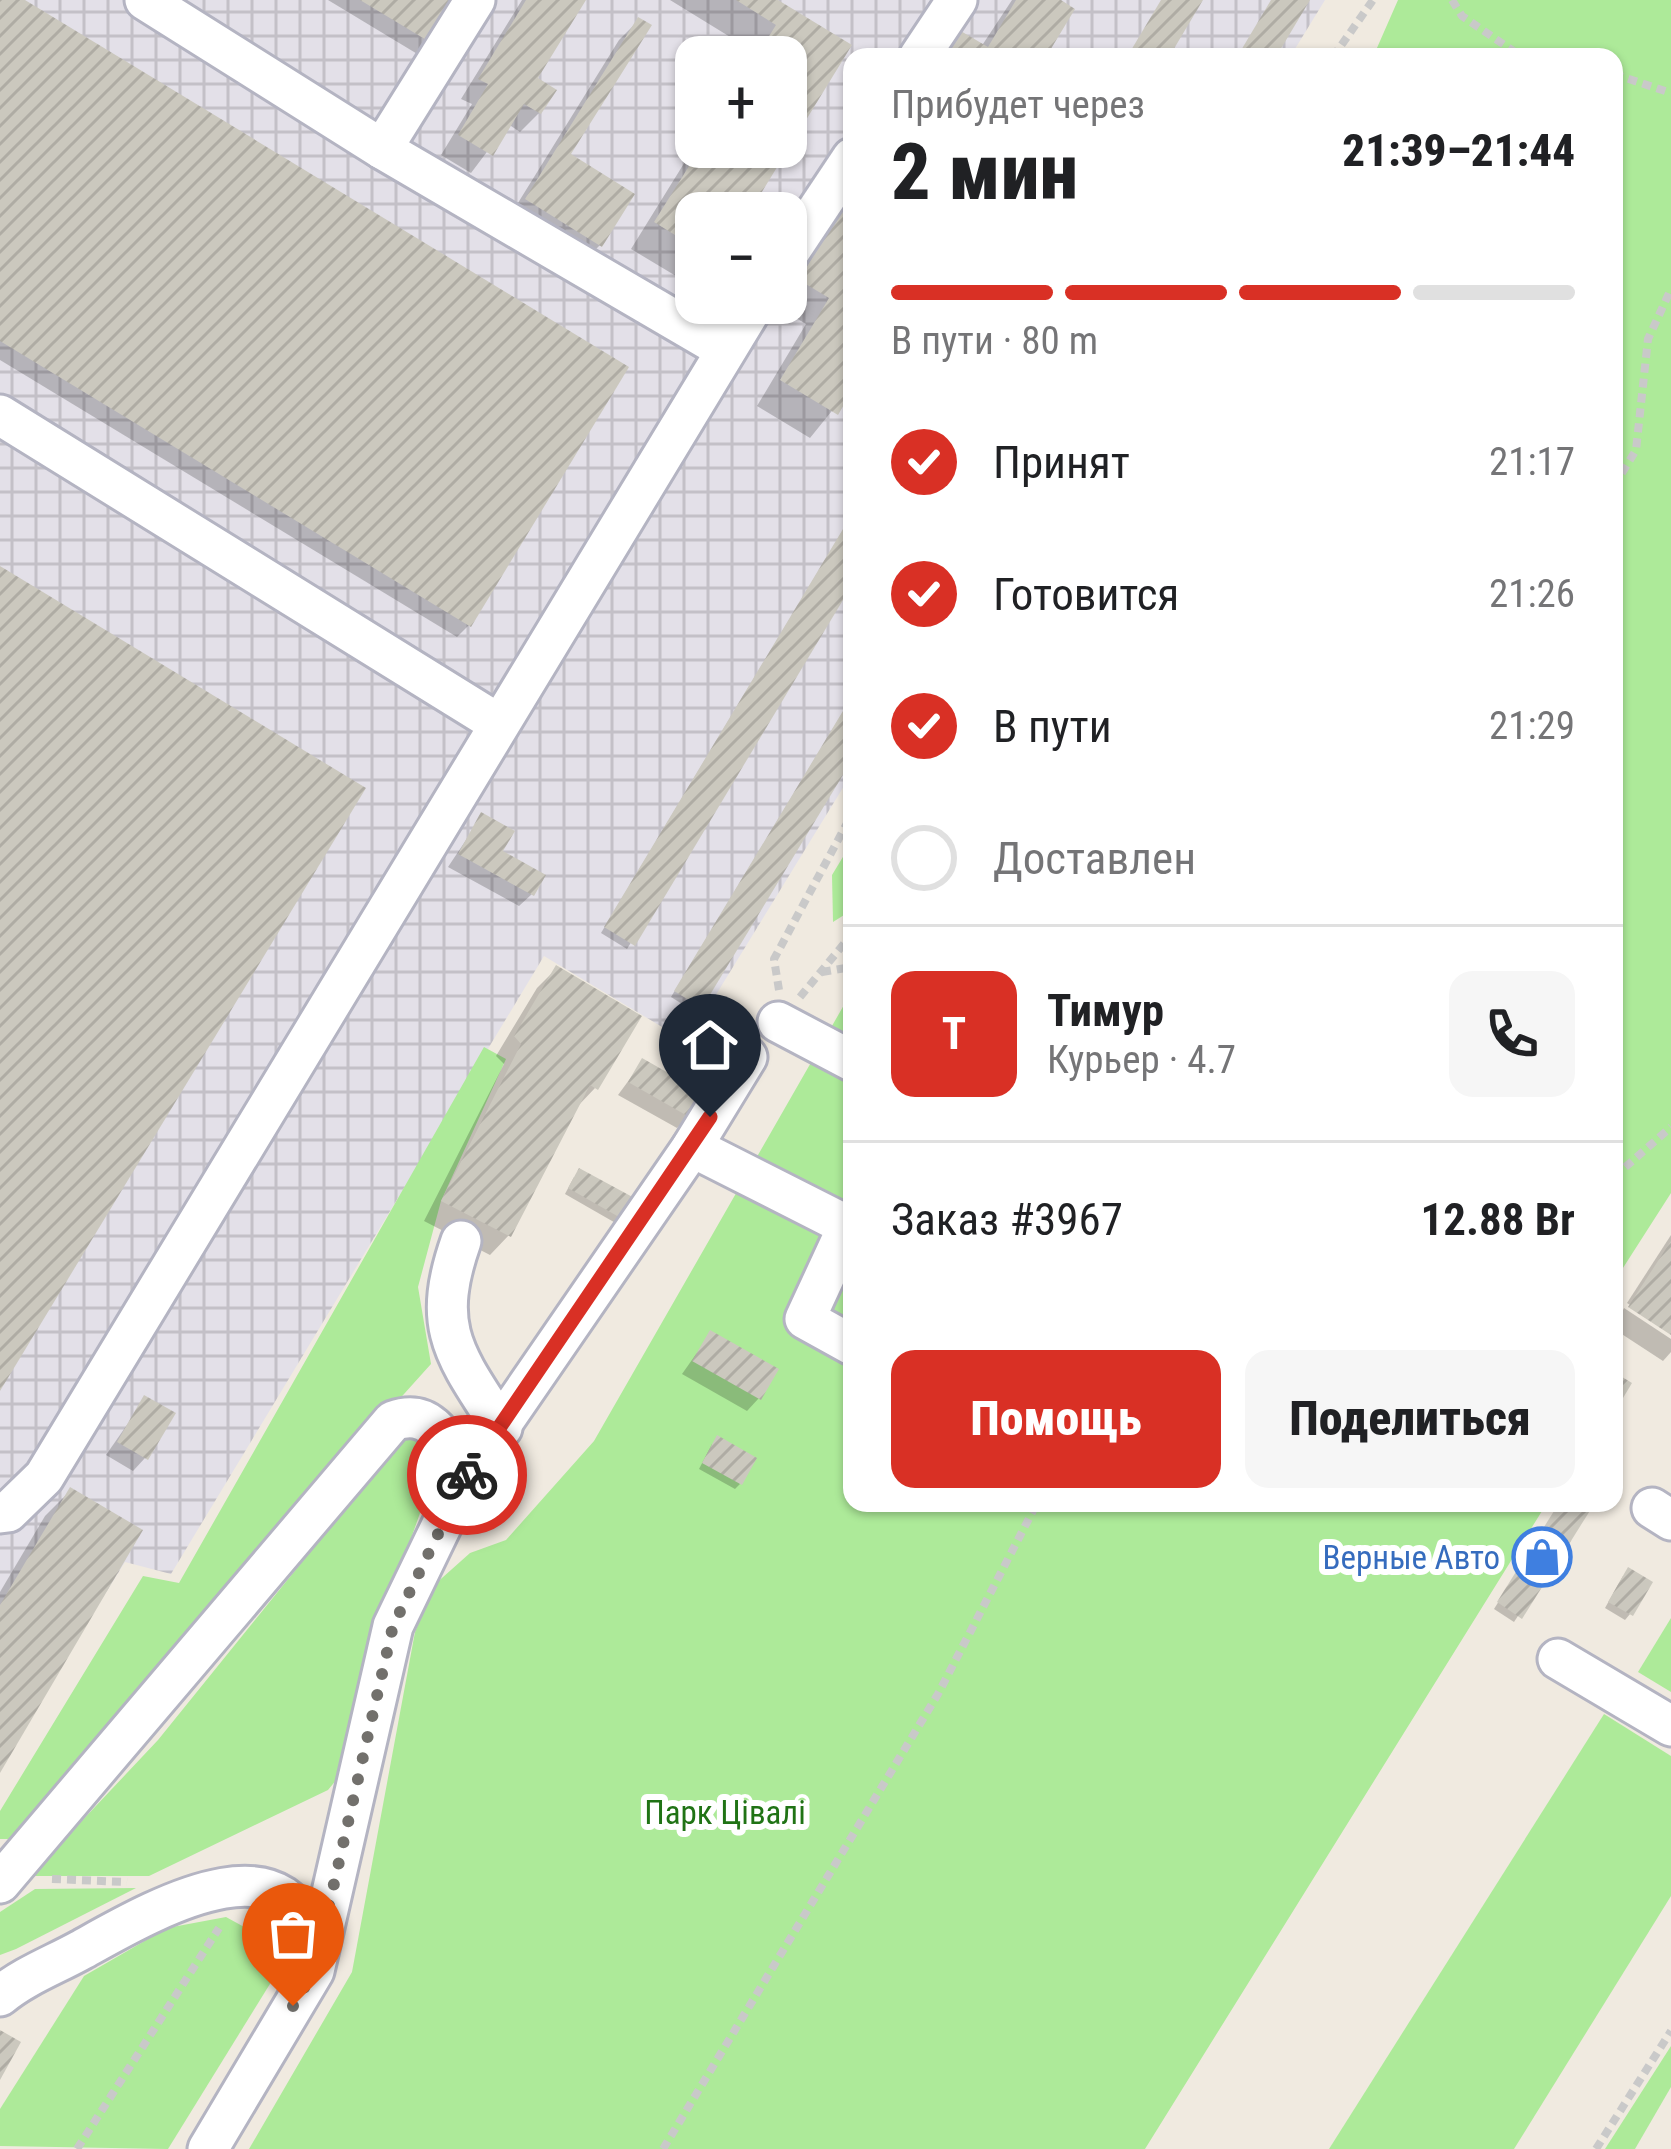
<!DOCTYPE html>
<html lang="ru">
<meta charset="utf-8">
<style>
:root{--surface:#fff;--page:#f6f6f6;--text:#202124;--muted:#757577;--line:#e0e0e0;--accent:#d93025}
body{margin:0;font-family:"Roboto Condensed",sans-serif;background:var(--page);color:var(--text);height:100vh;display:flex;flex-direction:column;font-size:45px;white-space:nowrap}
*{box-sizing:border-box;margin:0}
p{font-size:39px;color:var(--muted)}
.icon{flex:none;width:66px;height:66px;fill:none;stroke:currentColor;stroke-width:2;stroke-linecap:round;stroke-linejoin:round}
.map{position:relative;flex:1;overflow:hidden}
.side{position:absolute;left:843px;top:48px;width:780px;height:1464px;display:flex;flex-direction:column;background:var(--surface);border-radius:24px;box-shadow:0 3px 9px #0004}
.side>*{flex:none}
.buttons{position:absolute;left:675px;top:36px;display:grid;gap:24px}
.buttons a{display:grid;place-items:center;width:132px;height:132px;border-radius:24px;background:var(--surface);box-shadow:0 3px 9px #0004;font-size:60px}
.pin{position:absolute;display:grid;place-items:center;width:102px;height:102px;color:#fff;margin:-123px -51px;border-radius:50% 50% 50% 0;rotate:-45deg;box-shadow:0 0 12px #0007}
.pin .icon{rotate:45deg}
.courier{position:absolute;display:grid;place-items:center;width:120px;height:120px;margin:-60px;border:9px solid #d93025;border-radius:50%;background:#fff;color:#222;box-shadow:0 3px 15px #0007}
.summary em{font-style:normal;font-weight:800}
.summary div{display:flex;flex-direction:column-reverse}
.summary{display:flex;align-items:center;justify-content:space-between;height:204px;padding:0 48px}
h1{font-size:78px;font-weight:800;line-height:90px}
.bar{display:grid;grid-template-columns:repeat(4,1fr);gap:18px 12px;align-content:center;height:144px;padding:0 48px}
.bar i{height:15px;border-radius:9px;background:var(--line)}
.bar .selected{background:var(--accent)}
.bar p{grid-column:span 4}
.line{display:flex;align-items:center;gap:30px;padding:0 48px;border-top:3px solid var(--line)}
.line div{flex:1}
.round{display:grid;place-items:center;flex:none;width:126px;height:126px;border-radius:24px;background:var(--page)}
ol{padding:0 48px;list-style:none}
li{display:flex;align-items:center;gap:36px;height:132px}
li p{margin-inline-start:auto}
li .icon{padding:12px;border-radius:50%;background:var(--accent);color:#fff;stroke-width:4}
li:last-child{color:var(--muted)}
li i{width:66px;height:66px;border:6px solid var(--line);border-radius:50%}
.cta{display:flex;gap:24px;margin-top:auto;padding:24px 48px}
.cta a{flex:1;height:138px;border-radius:24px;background:var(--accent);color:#fff;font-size:48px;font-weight:800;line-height:138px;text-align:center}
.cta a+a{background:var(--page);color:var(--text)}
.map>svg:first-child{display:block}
</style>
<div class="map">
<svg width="1671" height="2149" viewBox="0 0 1671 2149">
<defs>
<pattern id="industrial-grid" width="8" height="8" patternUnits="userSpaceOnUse" patternTransform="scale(3)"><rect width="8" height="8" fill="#e3e0e8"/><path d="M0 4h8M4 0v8" fill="none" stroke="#c3c0c7"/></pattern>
<pattern id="building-hatch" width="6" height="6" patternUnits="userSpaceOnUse" patternTransform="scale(3)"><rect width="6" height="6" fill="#cbc8be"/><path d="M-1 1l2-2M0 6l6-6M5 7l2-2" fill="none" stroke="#afaca4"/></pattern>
</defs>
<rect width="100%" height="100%" fill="#f0eae0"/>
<path fill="url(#industrial-grid)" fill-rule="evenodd" d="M0,0H1325L1290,57H852V773L687,1042L544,956L171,1574L125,1562L0,1761ZM696,57H786V147H696ZM696,213H786V303H696Z"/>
<g fill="#adea99">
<polygon points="1398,0 1671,0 1671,1193 1614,1282 1614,57 1373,57"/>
<polygon points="852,842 852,910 833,922 832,875"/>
<polygon points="852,991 852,1503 1547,1503 1145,2149 249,2149 352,1972 415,1632 433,1586 470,1553 506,1540 594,1441"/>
<polygon points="484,1047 506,1059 441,1201 418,1287 431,1364 109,1722 14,1839 0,1839 0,1811 143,1576 179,1583"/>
<polygon points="408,1431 422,1433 437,1465 384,1615 342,1773 328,1790 149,1876 30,1876 158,1740"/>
<polygon points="1671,1618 1671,1692 1638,1672"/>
<polygon points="1604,1714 1671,1756 1671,1896 1514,2149 1329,2149"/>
<polygon points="136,1888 16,1949 0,1955 0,1912 35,1889"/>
<polygon points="226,1917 266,1939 273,1979 168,2149 0,2146 0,2109 84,1976 167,1928"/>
<polygon points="1671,2046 1671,2087 1635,2149 1605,2149"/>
</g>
<g fill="#0003">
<polygon points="0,0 19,0 469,625 457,637 0,360"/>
<polygon points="328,0 457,0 419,55"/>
<polygon points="522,0 583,0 534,79 539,113 520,132 508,124 471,173 441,155 472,104 461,99"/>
<polygon points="670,0 773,0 848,46 746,213 696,213 696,281 691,285 631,249 696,144 786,147 786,57 750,57 753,51"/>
<polygon points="1012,0 1055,0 1043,57 936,57 960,34 981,47"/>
<polygon points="638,21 567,155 600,245 581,264 508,219 619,40"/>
<polygon points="841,215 852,222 852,386 810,438 757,406 806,324 776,306 786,303 786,290 816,240"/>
<polygon points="852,515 852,579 627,949 601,933"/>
<polygon points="852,697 852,754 695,1012 671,997"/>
<polygon points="482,816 499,852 532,894 519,906 448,867"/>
<polygon points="556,969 595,1088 577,1107 509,1235 490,1255 424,1221 504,1064 496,1056 537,988"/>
<polygon points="643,1061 689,1116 677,1128 618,1095"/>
<polygon points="574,1177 634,1202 619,1225 565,1194"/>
<polygon points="1671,1235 1671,1331 1627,1303"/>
<polygon points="1624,1308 1671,1339 1671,1352 1663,1361 1614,1329"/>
<polygon points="711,1333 759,1398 747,1411 682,1374"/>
<polygon points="145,1399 145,1458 133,1471 106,1455"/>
<polygon points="712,1444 740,1484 735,1489 699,1469"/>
<polygon points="70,1491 0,1767 0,1592 45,1516"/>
<polygon points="1560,1503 1587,1510 1514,1622 1494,1609"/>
<polygon points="1623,1576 1630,1614 1625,1620 1605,1608"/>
</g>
<g fill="url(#building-hatch)">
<polygon points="0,0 25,0 629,367 471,627 0,341"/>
<polygon points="360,0 460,0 433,44"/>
<polygon points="526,0 586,0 538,78 557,90 541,114 524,104 493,156 458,135 488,84 478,79"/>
<polygon points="736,0 778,0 852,45 749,213 696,213 696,248 654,222 701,147 786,147 786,57 756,57 776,25"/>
<polygon points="1016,0 1061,0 1075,9 1046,57 943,57 959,30 988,47"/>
<polygon points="1161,0 1203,0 1169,57 1127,57"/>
<polygon points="1271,0 1310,0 1276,57 1237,57"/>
<polygon points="638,17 652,25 571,154 635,194 602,247 525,199"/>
<polygon points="840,211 852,218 852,391 838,415 780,380 829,298 799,280"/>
<polygon points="852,514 852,585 635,946 604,927"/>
<polygon points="0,566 366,788 0,1391"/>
<polygon points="852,696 852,760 702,1008 674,991"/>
<polygon points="481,812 515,831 503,851 546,875 534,896 458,854"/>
<polygon points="556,965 642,1016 598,1090 590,1085 511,1237 441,1201 521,1044 514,1036"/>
<polygon points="642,1058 705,1094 691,1118 628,1082"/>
<polygon points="579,1168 638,1200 626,1221 568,1188"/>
<polygon points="1671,1241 1671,1335 1628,1307"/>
<polygon points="710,1330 779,1369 761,1400 692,1361"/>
<polygon points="1614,1372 1632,1383 1614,1413"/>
<polygon points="144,1395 176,1413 148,1460 117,1442"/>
<polygon points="717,1435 757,1458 742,1485 702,1463"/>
<polygon points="70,1487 143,1530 0,1773 0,1605"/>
<polygon points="1559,1503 1591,1509 1522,1619 1497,1602"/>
<polygon points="1628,1567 1653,1582 1633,1616 1608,1602"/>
<polygon points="0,2030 21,2042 0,2080"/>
</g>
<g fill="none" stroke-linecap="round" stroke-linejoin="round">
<defs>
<g id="minor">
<polyline points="145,0 382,149 724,349"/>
<polyline points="919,57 957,0"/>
<polyline points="382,149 475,0"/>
<polyline points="786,257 852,158"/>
<polyline points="0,415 499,724"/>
<polyline points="778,1022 852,1061"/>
<polyline points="692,1147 848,1226 805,1319 852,1345"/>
<path d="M461,1241C430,1329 455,1355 502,1428"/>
<polyline points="1652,1508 1671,1520"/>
<polyline points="0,1513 8,1512 44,1477 755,303"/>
<polyline points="1558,1659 1671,1726"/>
<path d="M0,1883L393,1421C435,1406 447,1446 465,1477"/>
<path d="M0,1996C24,1976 54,1965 81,1950C146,1914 301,1821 313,1961"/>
<polyline points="208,2149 314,1971 393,1626 465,1477 692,1147 747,1057"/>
</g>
</defs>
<use href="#minor" stroke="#b4b4c2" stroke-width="45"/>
<g stroke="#c9c9c9" stroke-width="8" stroke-dasharray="9 6" stroke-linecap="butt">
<polyline points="1452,0 1462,16 1522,57"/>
<polyline points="1333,57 1373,0"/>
<polyline points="1614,74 1671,93"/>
<polyline points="1614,486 1636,450 1648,339 1671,289"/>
<polyline points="822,972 852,967"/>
<polyline points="779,990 774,959 852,814"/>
<polyline points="800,997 852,934"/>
<polyline points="1614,1177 1671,1127"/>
<polyline points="52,1879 127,1882"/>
<polyline points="77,2149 219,1928"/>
<polyline points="663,2149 938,1694 1037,1503"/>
<polyline points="1596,2149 1671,2031"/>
</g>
<use href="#minor" stroke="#fff" stroke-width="39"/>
</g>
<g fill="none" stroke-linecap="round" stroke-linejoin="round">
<polyline stroke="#72706c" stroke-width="12" stroke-dasharray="0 21.6" points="293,2006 314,1971 393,1626 467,1475"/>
<polyline stroke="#d93025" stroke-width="15" points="467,1475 710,1117"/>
</g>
<defs>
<symbol id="shop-ring" viewBox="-11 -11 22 22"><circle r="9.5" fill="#fff" stroke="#3f7fe0" stroke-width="1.5"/><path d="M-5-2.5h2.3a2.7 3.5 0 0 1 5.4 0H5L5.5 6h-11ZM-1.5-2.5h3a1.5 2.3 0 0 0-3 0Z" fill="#3f7fe0"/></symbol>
</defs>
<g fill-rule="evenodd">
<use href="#shop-ring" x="1509" y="1524" width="66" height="66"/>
</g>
<g text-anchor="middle" stroke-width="12" stroke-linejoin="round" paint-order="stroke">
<g font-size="33" fill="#366cbe" stroke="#fff" text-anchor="end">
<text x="1500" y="1569">Верные Авто</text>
</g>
<g font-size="33" fill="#207315" stroke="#fff">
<text x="725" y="1824">Парк Цівалі</text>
</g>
</g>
</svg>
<div class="buttons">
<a>+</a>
<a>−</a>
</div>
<div class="pin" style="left:293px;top:2006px;background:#ea580c"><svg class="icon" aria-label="bag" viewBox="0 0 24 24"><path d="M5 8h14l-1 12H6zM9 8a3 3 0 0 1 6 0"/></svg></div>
<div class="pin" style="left:710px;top:1117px;background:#1f2937"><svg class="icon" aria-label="home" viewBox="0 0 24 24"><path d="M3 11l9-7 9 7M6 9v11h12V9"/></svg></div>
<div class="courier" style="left:467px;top:1475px"><svg class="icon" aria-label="bike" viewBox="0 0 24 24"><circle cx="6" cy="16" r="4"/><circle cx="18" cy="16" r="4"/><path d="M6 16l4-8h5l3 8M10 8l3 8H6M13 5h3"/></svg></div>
<section class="side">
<div class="summary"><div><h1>2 мин</h1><p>Прибудет через</p></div><em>21:39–21:44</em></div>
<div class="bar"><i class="selected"></i><i class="selected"></i><i class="selected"></i><i></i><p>В пути · 80 m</p></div>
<ol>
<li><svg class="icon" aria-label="check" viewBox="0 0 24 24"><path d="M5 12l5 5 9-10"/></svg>Принят<p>21:17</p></li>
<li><svg class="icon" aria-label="check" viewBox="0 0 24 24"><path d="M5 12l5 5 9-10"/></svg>Готовится<p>21:26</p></li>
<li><svg class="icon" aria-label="check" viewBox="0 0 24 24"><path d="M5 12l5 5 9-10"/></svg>В пути<p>21:29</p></li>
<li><i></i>Доставлен</li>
</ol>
<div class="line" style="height:216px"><b class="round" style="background:var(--accent);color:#fff">Т</b><div><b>Тимур</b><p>Курьер · 4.7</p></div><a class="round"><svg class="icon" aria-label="phone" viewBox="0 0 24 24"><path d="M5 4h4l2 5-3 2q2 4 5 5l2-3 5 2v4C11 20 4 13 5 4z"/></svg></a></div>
<div class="line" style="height:156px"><div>Заказ #3967</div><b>12.88 Br</b></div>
<div class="cta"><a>Помощь</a><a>Поделиться</a></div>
</section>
</div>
